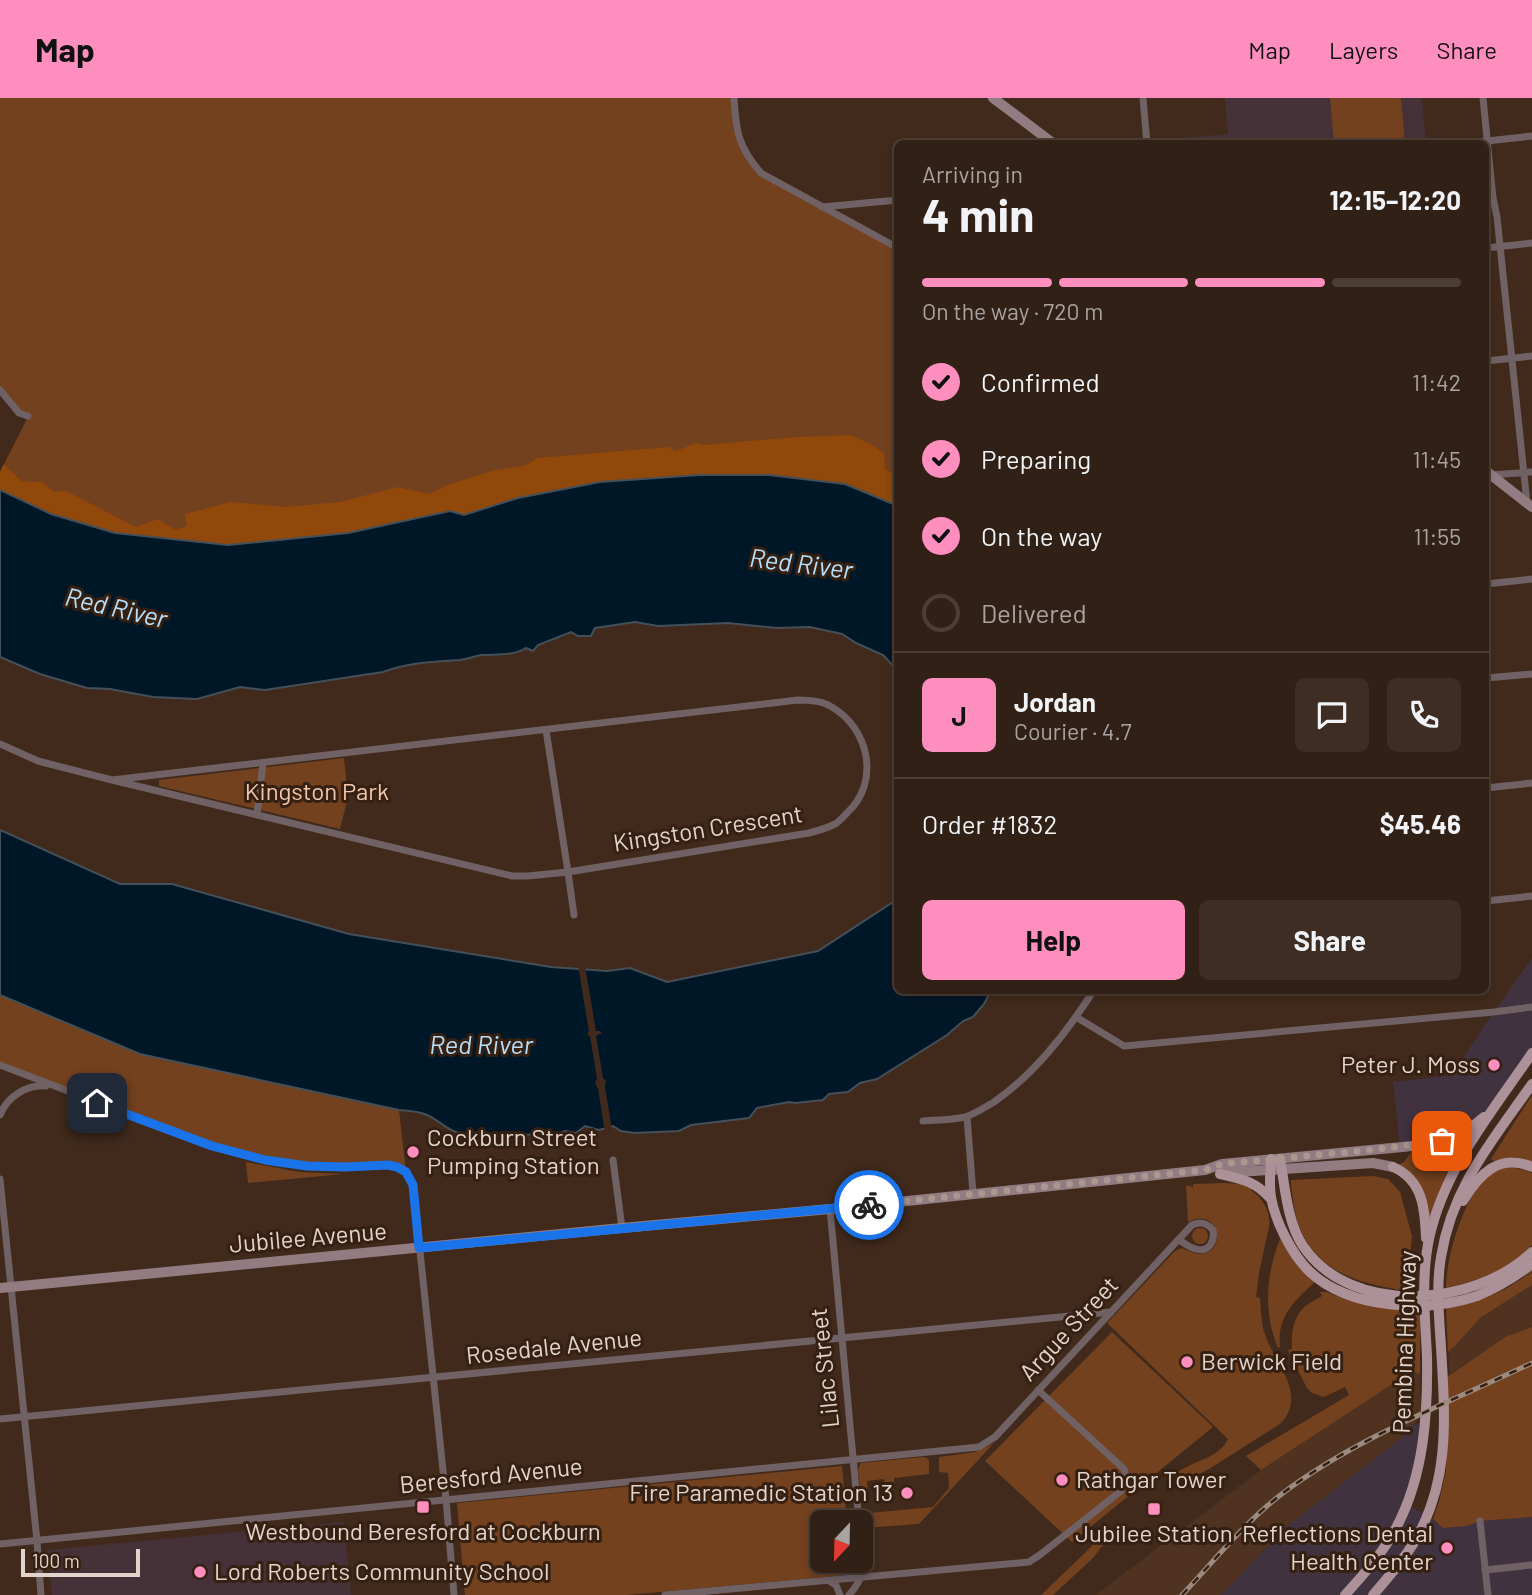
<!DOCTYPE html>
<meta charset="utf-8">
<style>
:root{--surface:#312015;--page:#3d2d22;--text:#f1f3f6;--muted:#a8a3a0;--line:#4c3e34;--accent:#fd8ebe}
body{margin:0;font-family:Barlow,sans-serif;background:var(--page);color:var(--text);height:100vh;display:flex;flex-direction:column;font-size:26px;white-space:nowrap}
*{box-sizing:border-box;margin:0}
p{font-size:23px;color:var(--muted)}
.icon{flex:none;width:38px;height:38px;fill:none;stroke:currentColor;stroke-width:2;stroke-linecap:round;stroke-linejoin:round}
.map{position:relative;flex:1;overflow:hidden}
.details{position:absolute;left:894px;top:42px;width:595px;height:854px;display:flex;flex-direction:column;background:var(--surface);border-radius:10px;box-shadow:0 4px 10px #0003,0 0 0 2px var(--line)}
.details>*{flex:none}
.needle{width:46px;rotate:202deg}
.tools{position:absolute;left:810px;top:1412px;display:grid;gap:14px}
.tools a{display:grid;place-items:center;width:63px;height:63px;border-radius:10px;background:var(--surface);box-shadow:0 4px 10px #0003,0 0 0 2px var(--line);font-size:35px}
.scale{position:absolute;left:21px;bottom:18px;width:119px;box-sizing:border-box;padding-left:7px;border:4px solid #e3d4cb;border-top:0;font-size:19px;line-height:24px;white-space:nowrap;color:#e3d4cb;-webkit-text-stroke:5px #362012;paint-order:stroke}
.pin{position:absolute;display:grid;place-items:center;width:60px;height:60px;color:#fff;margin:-30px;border-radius:14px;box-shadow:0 4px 10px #0006}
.courier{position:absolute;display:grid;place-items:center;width:70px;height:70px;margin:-35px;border:5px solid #1a73e8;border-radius:50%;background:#fff;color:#222;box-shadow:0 2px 9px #0007}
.headline em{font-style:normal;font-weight:700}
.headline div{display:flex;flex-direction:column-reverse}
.headline{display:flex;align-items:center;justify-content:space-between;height:119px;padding:0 28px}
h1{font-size:46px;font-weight:700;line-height:52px}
.bar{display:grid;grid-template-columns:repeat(4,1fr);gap:10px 7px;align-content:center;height:84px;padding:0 28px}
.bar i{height:9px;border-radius:5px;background:var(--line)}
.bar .current{background:var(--accent)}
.bar p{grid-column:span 4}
.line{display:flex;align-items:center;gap:18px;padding:0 28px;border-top:2px solid var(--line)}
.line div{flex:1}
.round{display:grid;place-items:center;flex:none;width:74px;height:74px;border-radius:10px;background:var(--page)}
ol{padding:0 28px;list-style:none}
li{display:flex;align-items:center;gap:21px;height:77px}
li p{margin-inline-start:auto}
li .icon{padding:7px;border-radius:50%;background:var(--accent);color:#111;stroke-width:4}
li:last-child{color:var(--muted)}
li i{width:38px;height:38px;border:4px solid var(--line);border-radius:50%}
.cta{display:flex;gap:14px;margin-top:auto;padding:14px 28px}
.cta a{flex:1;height:80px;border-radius:10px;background:var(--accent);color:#111;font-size:28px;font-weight:700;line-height:80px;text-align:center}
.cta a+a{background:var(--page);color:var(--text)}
header{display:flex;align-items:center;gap:42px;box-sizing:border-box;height:98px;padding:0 35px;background:var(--accent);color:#111}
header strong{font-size:33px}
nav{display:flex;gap:38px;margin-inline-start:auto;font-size:24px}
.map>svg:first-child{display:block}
</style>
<header>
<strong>Map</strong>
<nav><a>Map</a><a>Layers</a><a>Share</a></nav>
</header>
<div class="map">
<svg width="1532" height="1497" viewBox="0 0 1532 1497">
<rect width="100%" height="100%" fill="#412a1c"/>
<g fill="#41323f">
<polygon points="1532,860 1532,955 1472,1030 1400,1049 1393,982 1396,984 1452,977 1486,925"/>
<polygon points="1422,1324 1407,1407 1427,1417 1443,1430 1480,1423 1532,1419 1532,1497 1345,1497 1371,1466 1339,1497 1221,1497 1286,1429 1401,1340 1413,1327"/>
</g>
<g fill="#4f3220">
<polygon points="1532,1187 1532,1229 1505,1239 1450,1276 1448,1254 1456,1247 1480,1220"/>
<polygon points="1411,1274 1420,1276 1421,1319 1401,1340 1286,1429 1221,1497 1095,1497 1261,1372"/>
</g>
<g fill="#453137">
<polygon points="1225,0 1422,0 1426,45 1147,46 1147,43 1228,36"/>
<polygon points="344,1424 351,1497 52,1497 48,1452"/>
</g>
<g fill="#73411e">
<polygon points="0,0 734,0 736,33 753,67 898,150 898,408 845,386 349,435 115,435 0,392 0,374 28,319 19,315 0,292"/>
<polygon points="1330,0 1401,0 1405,45 1334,45"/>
<polygon points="344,660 348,699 340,731 159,688 159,682"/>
<polygon points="0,897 140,956 399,1012 406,1074 397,1069 345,1069 240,1056 0,967"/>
<polygon points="1532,997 1532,1064 1514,1059 1494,1063 1491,1061"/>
<polygon points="1472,1030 1466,1052 1429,1142 1419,1094 1393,1069 1404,1064 1413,1052"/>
<polygon points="246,1064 299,1074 343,1076 248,1085"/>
<path d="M1508,1069L1521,1071L1532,1075V1147C1506,1174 1482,1181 1446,1190C1446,1158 1465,1093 1492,1075C1497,1072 1503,1071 1508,1069Z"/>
<path d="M1373,1078L1388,1081L1400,1094L1412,1138L1407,1193C1361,1186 1315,1175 1298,1125C1294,1113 1293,1100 1291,1087V1082Z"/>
<path d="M1223,1085L1242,1086L1252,1089L1251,1092C1263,1101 1271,1113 1269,1129L1259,1175L1256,1199L1260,1200C1261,1213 1261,1227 1266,1239C1276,1267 1308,1298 1280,1326L1209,1371L1187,1382L1178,1374C1195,1362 1219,1360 1228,1341L1107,1225L1175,1153L1182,1150C1187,1152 1193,1155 1198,1156C1228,1158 1221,1107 1188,1124L1186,1087L1193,1089V1086Z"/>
<circle cx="1200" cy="1138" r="8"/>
<path d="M1280,1141L1281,1142L1296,1166L1314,1184L1313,1186C1293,1204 1277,1219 1280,1249L1278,1250C1263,1215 1266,1176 1280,1141Z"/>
<path d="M1532,1173V1187L1480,1220L1456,1247L1448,1254L1446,1210C1482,1202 1503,1196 1532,1173Z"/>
<path d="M1320,1194H1327L1348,1202L1372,1208L1400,1212L1420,1213V1276L1411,1274L1261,1372L1246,1358L1349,1297L1345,1289L1324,1299L1312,1295L1307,1290L1290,1257L1288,1252L1292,1251C1291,1236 1293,1217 1307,1207C1311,1204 1317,1201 1322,1198Z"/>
<polygon points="1532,1229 1532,1419 1480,1423 1467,1428 1443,1430 1433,1421 1440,1400 1446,1372 1447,1279 1505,1239"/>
<polygon points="1112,1234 1213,1329 1072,1444 985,1363"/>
<polygon points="993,1346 919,1426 864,1430 864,1419 869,1415 933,1409 949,1390 948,1375 939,1374 939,1359 975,1354"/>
<polygon points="923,1359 927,1360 929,1363 929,1376 894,1380 894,1392 886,1393 884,1381 867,1383 868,1399 861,1397 858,1372 861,1365"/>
<polygon points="842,1368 847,1424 822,1424 822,1463 851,1463 851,1470 846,1477 626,1497 465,1497 457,1405"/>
<polygon points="1100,1436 1106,1443 1093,1460 1053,1497 1041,1497 1090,1450"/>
</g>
<polygon fill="#90480b" points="851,337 874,348 884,356 885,372 898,376 898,408 845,386 769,377 518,400 464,417 450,413 349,435 228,447 115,435 51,416 0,392 0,374 4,366 21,383 42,384 54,394 66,393 136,429 158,421 175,432 187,428 185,416 231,404 286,409 340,404 398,389 429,396 448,387 491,373 527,367 537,360 669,349 676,353 696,345 705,347 796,339"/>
<g fill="#001728" stroke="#445059" stroke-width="2">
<path d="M699,377H769L845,386L898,408V573L883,557L856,545L842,536L810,529L776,530L728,525L658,528L635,524L595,530L591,538H578L571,534L538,547L533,553L526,550C514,558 497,556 482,557C475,558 468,561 460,562C432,564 410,564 383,574L265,592L240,589L197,601L153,599L110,591L87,590L40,576L0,559V392L51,416L115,435L228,447L348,435L450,413L464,417L518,400L600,384Z"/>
<path d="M0,732L120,786H172L349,836L551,869L607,873L630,870L667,884L818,853L893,804L898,796V892L991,893L984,906L973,919L963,923L947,937L877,981L860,985L848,994L829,996L823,1002L795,1005L789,1004L757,1010L749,1020L691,1027L679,1033L634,1035L621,1033L613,1028L599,1032L585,1028L576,1035L566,1033L545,1037L490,1036C479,1032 467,1037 456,1034C446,1031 437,1021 427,1017C418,1013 408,1013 399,1012L140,956L0,897Z"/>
</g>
<polygon fill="#412a1c" points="578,867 585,868 596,933 600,933 602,935 596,938 603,980 606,983 605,989 612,1032 605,1034 598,991 595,985 597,980 590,938 588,938 588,934 589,934"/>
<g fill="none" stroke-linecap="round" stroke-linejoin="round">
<g stroke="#6f6164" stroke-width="7">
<path d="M734,0C736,33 738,49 761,75L898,150"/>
<polyline points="1143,0 1147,46"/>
<polyline points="1483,0 1493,100 1497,119 1527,405"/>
<polyline points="1459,46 1532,38"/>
<polyline points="822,109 898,102"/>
<polyline points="1486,150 1532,145"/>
<polyline points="1486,263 1532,258"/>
<polyline points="0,292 19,315 28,318"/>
<polyline points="1490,377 1532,374"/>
<polyline points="1486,486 1532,481"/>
<polyline points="1486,580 1532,576"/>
<polyline points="546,632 568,774 574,817"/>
<path d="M0,646L38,663L112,682L512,778H528L568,774L809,735C817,733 827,730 835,726C839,724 843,719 847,715C881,684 869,629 830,608C822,603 807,602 798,602L112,682"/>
<polyline points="1486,690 1532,685"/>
<polyline points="257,717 263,665"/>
<polyline points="1486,803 1532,798"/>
<polyline points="1076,919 1124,948 1494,914 1532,909"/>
<polyline points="0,967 212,1048 265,1062 308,1068 345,1069 388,1067 397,1069 406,1074 413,1087 446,1401 454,1497"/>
<path d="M0,1017C7,999 27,986 46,988"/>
<polyline points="967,1019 973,1095"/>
<path d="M923,1023C936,1022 952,1022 965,1019C975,1016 985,1009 994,1004C1035,976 1067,934 1094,892"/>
<polyline points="613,1062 622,1130"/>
<polyline points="0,1081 37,1443 41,1497"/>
<polyline points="830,1111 859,1424"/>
<polyline points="0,1321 1111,1214"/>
<polyline points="1480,1423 1488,1497"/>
<path d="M0,1446L979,1349L995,1339L1192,1127C1201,1123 1207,1125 1213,1132C1215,1143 1209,1155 1196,1151C1190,1150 1184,1145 1179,1142"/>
<polyline points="1485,1472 1532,1467"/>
<polyline points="829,1483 836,1487 840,1497"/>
<polyline points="665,1497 1029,1464 1041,1456 1121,1393 1127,1382 1124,1371 1038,1292"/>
<path d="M849,1497C866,1478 863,1469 861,1445"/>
</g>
<g stroke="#927c81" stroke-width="10">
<polyline points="993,0 1054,46"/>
<polyline points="1486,373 1532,409"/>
<polyline points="1223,1075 1373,1065 1393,1069"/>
<polyline points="0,1190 622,1130 830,1111 1205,1072 1222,1066 1413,1048"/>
</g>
<g stroke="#ad9198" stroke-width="10">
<path d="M1413,1048C1442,1045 1461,1039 1484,1019"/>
<path d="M1271,1061C1270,1074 1269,1087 1271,1099C1275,1123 1292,1157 1310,1174C1350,1211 1427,1215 1477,1198C1497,1190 1515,1179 1532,1166"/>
<path d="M1280,1061C1285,1088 1287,1124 1303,1148C1351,1219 1475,1209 1532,1154"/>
<path d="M1393,1069C1423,1082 1425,1111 1426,1140"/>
<path d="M1220,1076C1242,1081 1255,1083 1271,1101"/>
<path d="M1463,1103C1479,1076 1499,1055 1532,1069"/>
<path d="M1345,1497C1364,1476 1383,1455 1396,1430C1424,1378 1428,1316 1427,1258C1425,1219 1421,1179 1429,1141C1444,1070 1493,1013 1532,955"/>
<path d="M1373,1497C1387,1481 1401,1465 1413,1446C1451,1384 1445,1318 1441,1249C1439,1219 1436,1188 1441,1159C1452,1089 1493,1042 1532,986"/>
</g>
<defs>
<path id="rail" d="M1182,1497C1214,1463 1246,1423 1283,1395C1356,1340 1450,1304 1532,1265"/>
</defs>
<use href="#rail" stroke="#9c8a7f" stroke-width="5"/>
<use href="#rail" stroke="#362012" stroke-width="2.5" stroke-dasharray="8" stroke-linecap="butt"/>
</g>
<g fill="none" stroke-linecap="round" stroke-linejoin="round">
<polyline stroke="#aa988e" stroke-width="7" stroke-dasharray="0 12.6" points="869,1107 1205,1072 1222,1066 1370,1052 1442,1043"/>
<polyline stroke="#1a73e8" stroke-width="9" points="97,1005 212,1048 265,1062 307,1068 345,1069 388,1067 397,1069 406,1074 413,1087 419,1150 869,1107"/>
</g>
<g fill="#fd8ebe" stroke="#362012" stroke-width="2.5">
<circle cx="1494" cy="967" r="7"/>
<circle cx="413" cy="1054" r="7"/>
<circle cx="1187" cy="1264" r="7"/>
<circle cx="1062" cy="1382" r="7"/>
<circle cx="907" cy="1395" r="7"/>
<rect x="416" y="1402" width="14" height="14" rx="3.5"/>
<rect x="1147" y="1404" width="14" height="14" rx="3.5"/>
<circle cx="1447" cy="1450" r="7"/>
<circle cx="200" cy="1474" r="7"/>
</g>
<g text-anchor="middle" stroke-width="6" stroke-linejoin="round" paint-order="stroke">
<g font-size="24" fill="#f2c8ae" stroke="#362012">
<text x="317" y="702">Kingston Park</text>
</g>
<g font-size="24" fill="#e3d4cb" stroke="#362012">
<text transform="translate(708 731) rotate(-9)" y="8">Kingston Crescent</text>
<text transform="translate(308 1140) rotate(-5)" y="8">Jubilee Avenue</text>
<text transform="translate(1069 1231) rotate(-47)" y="8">Argue Street</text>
<text transform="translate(1405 1244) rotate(-88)" y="8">Pembina Highway</text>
<text transform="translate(554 1249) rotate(-6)" y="8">Rosedale Avenue</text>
<text transform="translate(825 1270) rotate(-96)" y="8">Lilac Street</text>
<text transform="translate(491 1378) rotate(-6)" y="8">Beresford Avenue</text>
</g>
<g font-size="24" fill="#e3d4cb" stroke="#362012" text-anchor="start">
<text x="1480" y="975" text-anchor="end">Peter J. Moss</text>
<text x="427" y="1048">Cockburn Street<tspan x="427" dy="28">Pumping Station</tspan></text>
<text x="1201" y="1272">Berwick Field</text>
<text x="1076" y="1390">Rathgar Tower</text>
<text x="893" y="1403" text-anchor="end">Fire Paramedic Station 13</text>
<text x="423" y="1442" text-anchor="middle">Westbound Beresford at Cockburn</text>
<text x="1154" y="1444" text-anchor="middle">Jubilee Station</text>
<text x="1433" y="1444" text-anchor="end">Reflections Dental<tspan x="1433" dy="28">Health Center</tspan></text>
<text x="214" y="1482">Lord Roberts Community School</text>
</g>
<g font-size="26" font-style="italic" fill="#b5defb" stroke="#362012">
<text transform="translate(801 466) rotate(7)" y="9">Red River</text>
<text transform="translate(116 510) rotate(13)" y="9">Red River</text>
<text x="481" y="956">Red River</text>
</g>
</g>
</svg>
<div class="tools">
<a><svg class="needle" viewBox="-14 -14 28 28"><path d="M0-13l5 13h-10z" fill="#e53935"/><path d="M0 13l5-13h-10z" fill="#a8a3a0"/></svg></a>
</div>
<div class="scale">100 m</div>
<div class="pin" style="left:1442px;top:1043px;background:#ea580c"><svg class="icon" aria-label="bag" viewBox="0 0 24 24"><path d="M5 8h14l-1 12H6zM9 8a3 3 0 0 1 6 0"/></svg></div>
<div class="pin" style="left:97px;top:1005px;background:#1f2937"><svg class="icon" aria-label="home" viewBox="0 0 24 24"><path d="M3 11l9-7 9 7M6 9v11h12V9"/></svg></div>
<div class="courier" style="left:869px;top:1107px"><svg class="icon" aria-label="bike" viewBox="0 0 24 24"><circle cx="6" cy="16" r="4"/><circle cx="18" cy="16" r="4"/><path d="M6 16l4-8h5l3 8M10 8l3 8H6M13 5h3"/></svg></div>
<section class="details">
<div class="headline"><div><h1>4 min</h1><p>Arriving in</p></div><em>12:15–12:20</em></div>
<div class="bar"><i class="current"></i><i class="current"></i><i class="current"></i><i></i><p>On the way · 720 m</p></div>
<ol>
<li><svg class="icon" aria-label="check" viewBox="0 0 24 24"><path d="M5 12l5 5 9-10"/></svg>Confirmed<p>11:42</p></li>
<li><svg class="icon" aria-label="check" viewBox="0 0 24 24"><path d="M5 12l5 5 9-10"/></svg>Preparing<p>11:45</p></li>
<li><svg class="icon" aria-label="check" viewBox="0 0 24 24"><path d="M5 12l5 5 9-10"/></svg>On the way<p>11:55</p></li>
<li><i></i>Delivered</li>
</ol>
<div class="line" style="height:126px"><b class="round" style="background:var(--accent);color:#111">J</b><div><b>Jordan</b><p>Courier · 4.7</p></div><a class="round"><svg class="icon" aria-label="chat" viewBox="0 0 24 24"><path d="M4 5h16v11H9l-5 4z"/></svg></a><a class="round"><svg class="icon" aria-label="phone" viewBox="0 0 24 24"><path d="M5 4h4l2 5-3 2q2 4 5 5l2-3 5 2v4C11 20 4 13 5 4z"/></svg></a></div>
<div class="line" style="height:91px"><div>Order #1832</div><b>$45.46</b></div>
<div class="cta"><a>Help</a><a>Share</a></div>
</section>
</div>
